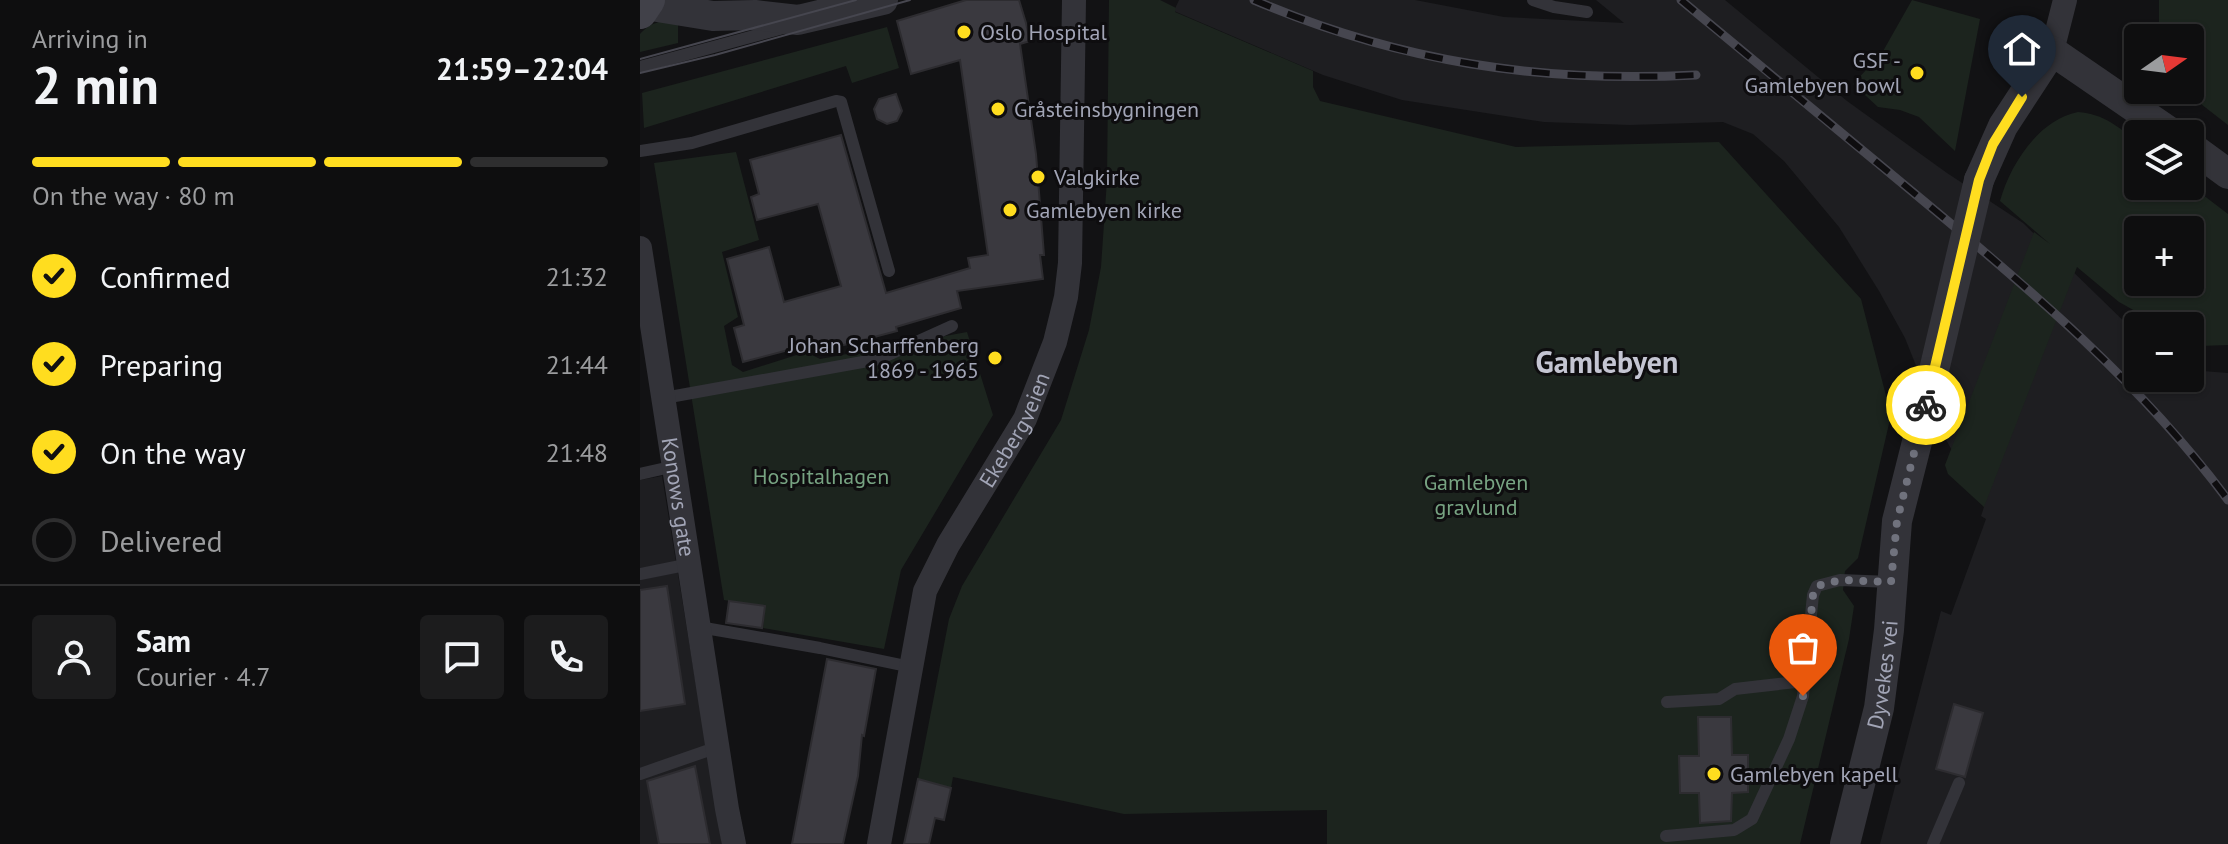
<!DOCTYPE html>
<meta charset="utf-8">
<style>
:root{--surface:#0e0e0f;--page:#1c1c1d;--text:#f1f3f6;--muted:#9b9c9e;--line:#2e2e2f;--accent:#ffdd1f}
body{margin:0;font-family:"PT Sans",sans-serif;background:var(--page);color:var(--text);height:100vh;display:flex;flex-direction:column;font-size:30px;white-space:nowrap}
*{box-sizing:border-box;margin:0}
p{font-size:26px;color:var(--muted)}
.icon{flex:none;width:44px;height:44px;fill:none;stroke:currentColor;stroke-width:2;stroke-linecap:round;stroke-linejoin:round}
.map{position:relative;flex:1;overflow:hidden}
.side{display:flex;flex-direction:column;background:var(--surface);width:640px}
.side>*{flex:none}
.needle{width:52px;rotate:76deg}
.fabs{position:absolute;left:1484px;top:24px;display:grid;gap:16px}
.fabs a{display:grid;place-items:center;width:80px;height:80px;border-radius:8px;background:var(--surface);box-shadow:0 2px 6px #0004,0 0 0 2px var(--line);font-size:40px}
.pin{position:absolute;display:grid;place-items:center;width:68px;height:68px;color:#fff;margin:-82px -34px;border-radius:50% 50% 50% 0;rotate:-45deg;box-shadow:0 0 8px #0007}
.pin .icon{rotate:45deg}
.courier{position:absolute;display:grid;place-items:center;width:80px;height:80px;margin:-40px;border:6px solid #ffdd1f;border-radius:50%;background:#fff;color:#222;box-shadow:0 2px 10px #0007}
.overview em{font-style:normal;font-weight:600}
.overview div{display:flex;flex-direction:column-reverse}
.overview{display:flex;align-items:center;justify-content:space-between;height:136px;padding:0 32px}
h1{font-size:52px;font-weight:600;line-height:60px}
.bar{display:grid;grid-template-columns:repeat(4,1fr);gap:12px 8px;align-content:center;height:96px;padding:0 32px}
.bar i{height:10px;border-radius:6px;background:var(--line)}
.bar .selected{background:var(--accent)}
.bar p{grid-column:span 4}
.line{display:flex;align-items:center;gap:20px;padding:0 32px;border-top:2px solid var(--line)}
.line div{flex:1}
.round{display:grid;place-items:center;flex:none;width:84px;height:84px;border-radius:8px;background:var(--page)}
ol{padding:0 32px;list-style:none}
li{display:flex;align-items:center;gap:24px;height:88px}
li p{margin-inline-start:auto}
li .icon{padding:8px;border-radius:50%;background:var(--accent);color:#111;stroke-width:4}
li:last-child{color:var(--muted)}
li i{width:44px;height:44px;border:4px solid var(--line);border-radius:50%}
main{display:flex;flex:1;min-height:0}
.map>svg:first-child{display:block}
</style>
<main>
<section class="side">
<div class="overview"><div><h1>2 min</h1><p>Arriving in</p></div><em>21:59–22:04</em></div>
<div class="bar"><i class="selected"></i><i class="selected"></i><i class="selected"></i><i></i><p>On the way · 80 m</p></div>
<ol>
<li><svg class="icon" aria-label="check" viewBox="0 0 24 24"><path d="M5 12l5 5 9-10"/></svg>Confirmed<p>21:32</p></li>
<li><svg class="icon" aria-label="check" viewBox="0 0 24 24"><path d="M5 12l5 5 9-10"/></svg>Preparing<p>21:44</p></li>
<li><svg class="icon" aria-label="check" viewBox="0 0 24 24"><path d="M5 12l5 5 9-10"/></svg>On the way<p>21:48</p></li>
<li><i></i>Delivered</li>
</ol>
<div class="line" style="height:144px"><a class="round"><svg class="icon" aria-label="person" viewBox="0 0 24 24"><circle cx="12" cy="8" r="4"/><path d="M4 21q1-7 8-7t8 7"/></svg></a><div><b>Sam</b><p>Courier · 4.7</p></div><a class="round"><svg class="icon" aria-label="chat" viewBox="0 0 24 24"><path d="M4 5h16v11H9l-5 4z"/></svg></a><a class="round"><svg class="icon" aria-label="phone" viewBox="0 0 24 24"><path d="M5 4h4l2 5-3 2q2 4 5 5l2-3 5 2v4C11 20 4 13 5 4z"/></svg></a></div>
</section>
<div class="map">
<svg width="1588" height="844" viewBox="0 0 1588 844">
<rect width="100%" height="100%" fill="#121214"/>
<g fill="#1e1e21">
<polygon points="539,0 775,0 864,17 984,23 956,0 1085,0 1207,101 1307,173 1383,223 1498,335 1498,378 1550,378 1550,370 1588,373 1588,844 1240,844 1301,611 1311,615 1346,519 1341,516 1344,507 1305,438 1265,338 1239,291 1199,227 1144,161 1113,134 1083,122 990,125 904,122 762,100 683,75 534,11"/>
<polygon points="22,476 82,844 0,844 0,480"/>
</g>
<g fill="#1c241e" fill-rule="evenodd">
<polygon points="469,0 520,0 536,8 535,12 673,71 673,87 680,101 876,147 1079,142 1221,299 1251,415 1218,558 1205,571 1203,590 1214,606 1209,639 1160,844 687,844 687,810 484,814 313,777 311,788 278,779 309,619 322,586 421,420 449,330 461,267 467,180"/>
<polygon points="1272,0 1340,19 1315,151 1279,117 1260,110 1238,107 1213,84 1242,53"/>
<polygon points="1519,0 1588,0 1588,125 1543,90 1550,90 1550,38 1519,38"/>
<path d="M38,19V43L0,52V34C12,21 22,21 38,19Z"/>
<polygon points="247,27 259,68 212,83 206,66 4,128 2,93"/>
<path d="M1438,112C1464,114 1479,127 1498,143V186L1550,185L1588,214V345L1560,346L1550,343V326H1522L1479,302L1437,267L1344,507L1308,474L1305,465L1394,232L1410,244L1360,201C1370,165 1398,120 1438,112ZM1550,230V282H1498V230Z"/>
<polygon points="96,152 119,240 82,252 98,317 84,326 92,365 103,372 166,352 180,359 327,332 353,415 261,570 244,649 123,628 125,607 84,600 14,163"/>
</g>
<g fill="#3a393f" stroke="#2d2c30" stroke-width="2">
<polygon points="326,0 379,0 386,23 390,41 380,44 396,154 404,255 400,255 403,279 317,291 321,308 256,327 257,331 177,352 175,343 103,362 94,328 104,325 87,259 129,247 144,302 201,286 178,204 117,220 111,197 119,194 110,160 201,135 246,293 330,268 328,258 348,255 320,60 271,74 257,21"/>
<polygon points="256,94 262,111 257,121 247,124 237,119 234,109 239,99"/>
<polygon points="27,586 45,704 0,711 0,590"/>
<polygon points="89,601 125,606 122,628 86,623"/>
<polygon points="187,659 236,669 224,736 222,735 218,776 203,844 152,844"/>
<polygon points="1314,704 1343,713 1325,777 1296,769"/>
<polygon points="1058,717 1091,717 1092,755 1108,755 1108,792 1092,793 1091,821 1060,823 1059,793 1040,793 1039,756 1059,756"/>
<polygon points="55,766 70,844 19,844 7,781"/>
<polygon points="278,779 311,788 304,820 295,818 289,844 264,844"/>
</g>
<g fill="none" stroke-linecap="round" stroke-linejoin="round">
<g stroke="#333339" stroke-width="12">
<polyline points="893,0 914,7 947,12"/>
<polyline points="0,67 147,27"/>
<polyline points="0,151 52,143 196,101 201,102 249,271"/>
<polyline points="24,398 239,359 312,326"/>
<polyline points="0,474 35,466"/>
<polyline points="0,574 50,564"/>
<polyline points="59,627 180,648 271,667"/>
<polyline points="1027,702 1079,699 1095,689 1165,681"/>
<polyline points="0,774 78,747"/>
<polyline points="1026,836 1094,830 1112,819 1149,739 1163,696 1173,595 1177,586 1200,580 1251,582"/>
<polyline points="1293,844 1319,783"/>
</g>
<g stroke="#333339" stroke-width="24">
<polyline points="1412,51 1425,0"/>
<path id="s1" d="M0,248L87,809L94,844"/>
<path id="s2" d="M239,844L285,591L308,545L385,419L415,342L426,297L430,263L434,0"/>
</g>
<g stroke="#333339" stroke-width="30">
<polyline points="5,5 73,16 115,15 158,20 243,0"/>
<polyline points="1550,146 1588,174"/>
<polyline points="1339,180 1363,126 1412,51 1533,134"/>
<path id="s3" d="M1205,844L1239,708L1249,630L1257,521L1278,438"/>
</g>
<polyline stroke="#414149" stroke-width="34" points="0,12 8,0"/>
<g stroke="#46464f" stroke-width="2">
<polyline points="0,59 216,0"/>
<polyline points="0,73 75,55 270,0"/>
</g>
<defs>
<g id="rail">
<path d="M614,0C759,62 899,83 1056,75"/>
<path d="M1041,0C1120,66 1200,132 1280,198C1391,290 1502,384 1588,500"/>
</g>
</defs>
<use href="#rail" stroke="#46464f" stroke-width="9"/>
<use href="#rail" stroke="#0e0d0f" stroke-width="6" stroke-dasharray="18" stroke-linecap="butt"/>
<polyline stroke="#333339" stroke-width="30" points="1278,438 1339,180"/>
</g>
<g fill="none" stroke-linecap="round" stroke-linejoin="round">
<polyline stroke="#70727d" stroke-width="8" stroke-dasharray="0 14.4" points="1163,696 1173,595 1177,586 1200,580 1251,582 1257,521 1286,405"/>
<polyline stroke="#ffdd1f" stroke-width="10" points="1286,405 1339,180 1353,144 1382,97"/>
</g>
<g fill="#ffdd1f" stroke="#0e0d0f" stroke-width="3">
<circle cx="324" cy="32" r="8"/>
<circle cx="1277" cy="73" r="8"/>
<circle cx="358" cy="109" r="8"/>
<circle cx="398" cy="177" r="8"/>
<circle cx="370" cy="210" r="8"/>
<circle cx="355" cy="358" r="8"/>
<circle cx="1074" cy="774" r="8"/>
</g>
<g text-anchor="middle" stroke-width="6" stroke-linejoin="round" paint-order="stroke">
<g font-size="22" fill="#a2a5b6" stroke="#0e0d0f" text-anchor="start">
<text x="340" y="40">Oslo Hospital</text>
<text x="1261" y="68" text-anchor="end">GSF -<tspan x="1261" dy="25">Gamlebyen bowl</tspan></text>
<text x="374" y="117">Gråsteinsbygningen</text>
<text x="414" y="185">Valgkirke</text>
<text x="386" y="218">Gamlebyen kirke</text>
<text x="339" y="353" text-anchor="end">Johan Scharffenberg<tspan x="339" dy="25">1869 - 1965</tspan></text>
<text x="1090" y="782">Gamlebyen kapell</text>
</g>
<g font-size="22" fill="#a2a5b6" stroke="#0e0d0f">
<text dy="8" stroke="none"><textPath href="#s2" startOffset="442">Ekebergveien</textPath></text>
<text dy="8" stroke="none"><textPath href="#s1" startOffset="252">Konows gate</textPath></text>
<text dy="8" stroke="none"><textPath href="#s3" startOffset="174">Dyvekes vei</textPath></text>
</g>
<g font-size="22" fill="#77a382" stroke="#0e0d0f">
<text x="181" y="484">Hospitalhagen</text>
<text x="836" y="490">Gamlebyen<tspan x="836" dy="25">gravlund</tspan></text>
</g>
<g font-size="30" font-weight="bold" fill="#c4c5d2" stroke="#0e0d0f">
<text x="967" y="373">Gamlebyen</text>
</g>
</g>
</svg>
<div class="fabs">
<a><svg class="needle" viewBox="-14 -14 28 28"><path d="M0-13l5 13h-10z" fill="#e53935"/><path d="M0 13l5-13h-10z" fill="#9b9c9e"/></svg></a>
<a><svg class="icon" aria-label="layers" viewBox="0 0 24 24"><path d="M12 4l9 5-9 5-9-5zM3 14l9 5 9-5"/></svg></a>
<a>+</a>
<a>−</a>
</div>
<div class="pin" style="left:1163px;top:696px;background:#ea580c"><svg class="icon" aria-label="bag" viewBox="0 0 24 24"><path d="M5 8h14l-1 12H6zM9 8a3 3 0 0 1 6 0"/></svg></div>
<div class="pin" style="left:1382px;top:97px;background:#1f2937"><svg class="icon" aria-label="home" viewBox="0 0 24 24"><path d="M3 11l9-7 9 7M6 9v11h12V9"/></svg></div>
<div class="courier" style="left:1286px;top:405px"><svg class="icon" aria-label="bike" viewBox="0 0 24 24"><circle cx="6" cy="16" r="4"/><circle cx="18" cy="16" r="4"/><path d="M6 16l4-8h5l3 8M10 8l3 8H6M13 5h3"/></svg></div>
</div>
</main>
